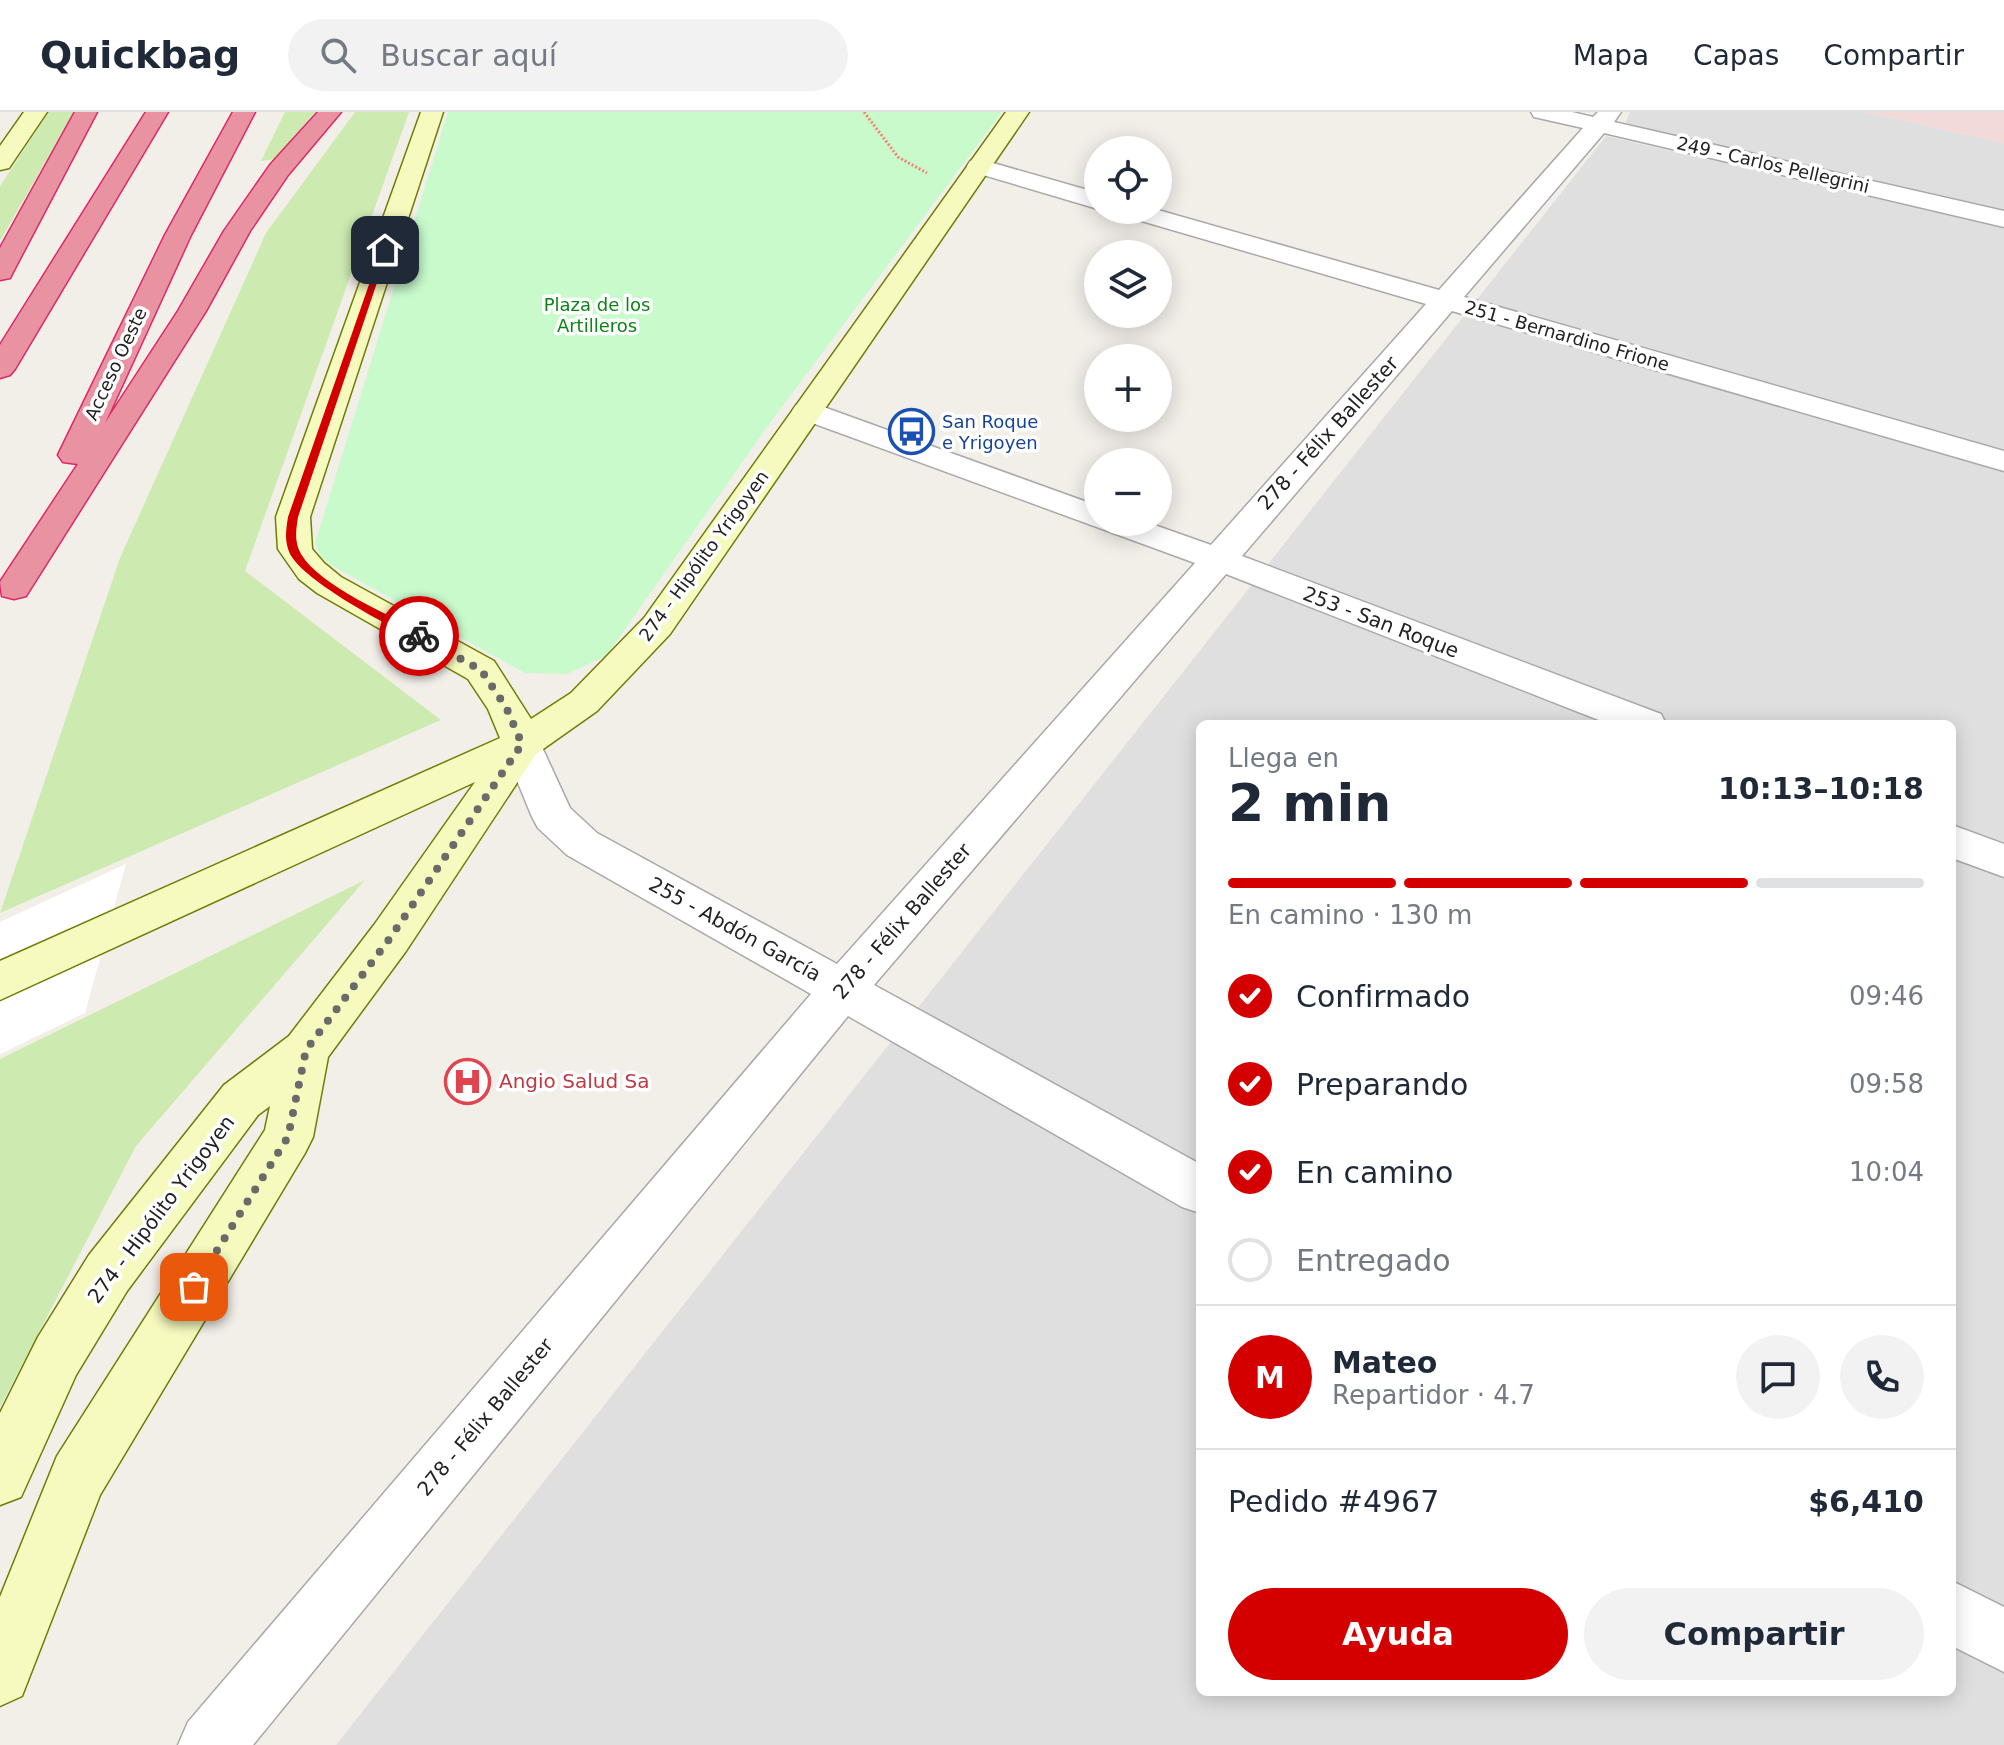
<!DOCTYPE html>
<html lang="es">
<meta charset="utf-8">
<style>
:root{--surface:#fff;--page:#f2f2f3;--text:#1f2937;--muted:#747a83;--line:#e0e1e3;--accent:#d40000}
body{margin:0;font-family:"DejaVu Sans",sans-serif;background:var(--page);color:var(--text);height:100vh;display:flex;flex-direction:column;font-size:30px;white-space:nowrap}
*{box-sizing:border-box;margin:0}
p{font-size:26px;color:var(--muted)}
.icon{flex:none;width:44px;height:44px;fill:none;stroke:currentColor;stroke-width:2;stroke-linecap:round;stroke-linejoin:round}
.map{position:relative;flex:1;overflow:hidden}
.sheet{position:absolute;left:1196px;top:608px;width:760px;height:976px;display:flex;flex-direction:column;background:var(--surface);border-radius:12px;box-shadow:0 4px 20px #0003}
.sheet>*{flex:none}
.controls{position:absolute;left:1084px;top:24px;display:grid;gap:16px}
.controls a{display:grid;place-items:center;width:88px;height:88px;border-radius:50%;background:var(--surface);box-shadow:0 4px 20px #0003;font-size:40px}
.pin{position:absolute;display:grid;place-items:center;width:68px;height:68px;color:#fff;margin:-34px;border-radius:16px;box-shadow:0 4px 12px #0006}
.courier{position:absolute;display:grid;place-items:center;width:80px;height:80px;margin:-40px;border:6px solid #d40000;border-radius:50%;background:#fff;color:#222;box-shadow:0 2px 10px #0007}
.headline em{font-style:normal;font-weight:700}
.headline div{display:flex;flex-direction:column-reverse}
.headline{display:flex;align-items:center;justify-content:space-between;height:136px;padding:0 32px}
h1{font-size:52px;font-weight:700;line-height:60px}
.bar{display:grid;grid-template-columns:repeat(4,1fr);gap:12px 8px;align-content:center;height:96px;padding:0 32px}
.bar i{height:10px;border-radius:6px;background:var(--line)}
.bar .active{background:var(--accent)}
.bar p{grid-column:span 4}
.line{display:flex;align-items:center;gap:20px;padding:0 32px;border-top:2px solid var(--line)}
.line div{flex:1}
.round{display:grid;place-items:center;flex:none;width:84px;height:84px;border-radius:42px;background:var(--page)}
ol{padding:0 32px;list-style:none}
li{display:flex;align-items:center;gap:24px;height:88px}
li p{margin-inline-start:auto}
li .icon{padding:8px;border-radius:50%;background:var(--accent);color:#fff;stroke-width:4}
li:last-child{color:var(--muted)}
li i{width:44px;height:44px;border:4px solid var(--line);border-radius:50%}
.button{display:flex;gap:16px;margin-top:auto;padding:16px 32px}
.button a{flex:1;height:92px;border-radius:48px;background:var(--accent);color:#fff;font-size:32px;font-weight:700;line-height:92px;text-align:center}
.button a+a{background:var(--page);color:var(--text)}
header{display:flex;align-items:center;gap:48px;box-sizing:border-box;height:112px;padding:0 40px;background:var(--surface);border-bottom:2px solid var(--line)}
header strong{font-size:38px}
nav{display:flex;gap:44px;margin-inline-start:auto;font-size:28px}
.search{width:560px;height:72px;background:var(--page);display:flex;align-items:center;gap:20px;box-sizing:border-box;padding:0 28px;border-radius:44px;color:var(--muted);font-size:30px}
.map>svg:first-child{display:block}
</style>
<header>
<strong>Quickbag</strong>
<div class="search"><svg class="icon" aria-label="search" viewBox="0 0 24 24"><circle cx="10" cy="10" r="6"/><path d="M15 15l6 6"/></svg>Buscar aquí</div>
<nav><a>Mapa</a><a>Capas</a><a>Compartir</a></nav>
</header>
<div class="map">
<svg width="2004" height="1633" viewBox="0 0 2004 1633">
<rect width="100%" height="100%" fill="#f2efe9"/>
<g fill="#e0dfdf" fill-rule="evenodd">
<polygon points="1630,0 1865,0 2004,31 2004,100 1633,15 1626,10"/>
<path d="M1606,24L2004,116V1633H336ZM1200,612H1952V1580H1200Z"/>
</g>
<polygon fill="#f2dad9" points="1865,0 2004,0 2004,31"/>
<g fill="#cdebb0">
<polygon points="49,0 74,0 0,129 0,74"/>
<polygon points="285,0 315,0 275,47 261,49"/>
<polygon points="355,0 409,0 245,459 441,608 0,801 120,446 266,121"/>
<polygon points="365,768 136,1034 0,1295 0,947"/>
</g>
<polygon fill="#c8facc" points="448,0 1002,0 770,311 606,544 567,562 525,561 331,453 321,445 315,431"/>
<polygon fill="#fff" points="126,752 85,901 0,942 0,810"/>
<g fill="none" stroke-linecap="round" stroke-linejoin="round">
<defs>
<g id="street">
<polygon points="1531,0 1572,0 1593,5 1598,0 1621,0 1614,10 2004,99 2004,115 1604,21 1464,185 2004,339 2004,359 1452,199 1242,444 1661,602 1666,612 1609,612 1226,462 874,873 1200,1052 1200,1101 1182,1095 848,904 253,1633 178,1633 188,1610 811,882 567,743 538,716 532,705 502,632 508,622 522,618 536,622 570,696 597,721 837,852 1195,451 796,305 792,299 796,293 807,290 818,293 1098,394 1098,410 1146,410 1211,433 1426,192 1121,103 1117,98 1158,98 1439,178 1583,16 1534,5"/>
<polygon points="979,47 1098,81 1098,97 970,59 967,54 970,49"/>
<polygon points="1952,713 2004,732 2004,765 1952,746"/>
<polygon points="1952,1469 2004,1495 2004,1560 1952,1534"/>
</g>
<g id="secondary">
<polygon points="24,0 47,0 9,56 0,58 0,34"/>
<polygon points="421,0 443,0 310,405 312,437 324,451 341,465 494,549 531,607 571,581 644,506 1006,0 1029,0 670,522 597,599 536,642 406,839 328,945 313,1025 305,1041 100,1383 22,1584 0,1594 0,1485 57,1344 265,1018 270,994 258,1003 127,1179 76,1263 21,1385 0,1393 0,1301 38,1225 89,1143 224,973 289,924 374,813 475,670 0,888 0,849 500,626 488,597 468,567 317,481 299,467 278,437 276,405"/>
</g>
<g id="highway">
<polygon points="75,0 97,0 13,160 10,166 0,168 0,136"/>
<polygon points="146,0 168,0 15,257 10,263 0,266 0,233"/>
<polygon points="233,0 255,0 191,123 105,311 178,199 224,119 270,53 318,0 341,0 288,63 250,119 206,199 26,484 14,487 2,484 0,470 78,352 63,350 58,343 165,123"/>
</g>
</defs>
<use href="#street" stroke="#a9a9a9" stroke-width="3"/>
<use href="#secondary" stroke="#707d05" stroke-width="3"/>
<use href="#highway" stroke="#dc2a67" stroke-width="3"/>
<polyline stroke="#fa8072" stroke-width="3" stroke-dasharray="2 2" stroke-linecap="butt" points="864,0 898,45 927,61"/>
<use href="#street" fill="#fff" fill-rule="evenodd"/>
<use href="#secondary" fill="#f7fabf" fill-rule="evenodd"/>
<use href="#highway" fill="#e892a2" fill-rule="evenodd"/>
</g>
<path fill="#d40000" d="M385,135L388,138L298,405C296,418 294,430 301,442C321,475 390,503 423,521V526L419,527C390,516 304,469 290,442C284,429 286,418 288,405L381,138Z"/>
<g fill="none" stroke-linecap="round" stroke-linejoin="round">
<polyline stroke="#6b6a68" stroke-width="8" stroke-dasharray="0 14.4" points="194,1175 288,1025 306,938 390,826 522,632 506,595 481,558 419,524"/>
</g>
<defs>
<symbol id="bus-ring" viewBox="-11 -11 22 22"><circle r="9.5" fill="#fff" stroke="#1a4fb4" stroke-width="1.5"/><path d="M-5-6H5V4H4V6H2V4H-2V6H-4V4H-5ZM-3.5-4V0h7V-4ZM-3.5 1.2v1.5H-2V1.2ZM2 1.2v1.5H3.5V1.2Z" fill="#1a4fb4"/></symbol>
<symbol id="hospital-ring" viewBox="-11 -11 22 22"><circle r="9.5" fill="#fff" stroke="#e0444e" stroke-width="1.5"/><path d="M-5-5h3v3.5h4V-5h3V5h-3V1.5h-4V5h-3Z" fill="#e0444e"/></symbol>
</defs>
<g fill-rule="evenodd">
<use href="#bus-ring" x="886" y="294" width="51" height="51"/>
<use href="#hospital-ring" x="442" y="944" width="51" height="51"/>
</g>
<g text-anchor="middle" stroke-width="7" stroke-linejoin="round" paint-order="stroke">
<g font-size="18" fill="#222" stroke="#fff">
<text transform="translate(1773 53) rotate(13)" y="6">249 - Carlos Pellegrini</text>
<text transform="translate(1567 224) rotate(16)" y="6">251 - Bernardino Frione</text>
<text transform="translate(116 252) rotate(-65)" y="6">Acceso Oeste</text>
<text transform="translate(704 444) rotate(-54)" y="6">274 - Hipólito Yrigoyen</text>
</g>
<g font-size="18" fill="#0c8416" stroke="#fff">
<text x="597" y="199">Plaza de los<tspan x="597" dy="21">Artilleros</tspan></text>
</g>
<g font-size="18" fill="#164399" stroke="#fff" text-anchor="start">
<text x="942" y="316">San Roque<tspan x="942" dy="21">e Yrigoyen</tspan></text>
</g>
<g font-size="20" fill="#222" stroke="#fff">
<text transform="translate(1328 321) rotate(-48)" y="7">278 - Félix Ballester</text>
<text transform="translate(1381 510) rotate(21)" y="7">253 - San Roque</text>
<text transform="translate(902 809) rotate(-49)" y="7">278 - Félix Ballester</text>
<text transform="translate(735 817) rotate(29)" y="7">255 - Abdón García</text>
<text transform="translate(161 1097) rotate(-53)" y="7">274 - Hipólito Yrigoyen</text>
<text transform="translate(485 1305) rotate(-50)" y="7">278 - Félix Ballester</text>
</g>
<g font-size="20" fill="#be3a42" stroke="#fff" text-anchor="start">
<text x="499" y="976">Angio Salud Sa</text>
</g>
</g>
</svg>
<div class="controls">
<a><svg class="icon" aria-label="locate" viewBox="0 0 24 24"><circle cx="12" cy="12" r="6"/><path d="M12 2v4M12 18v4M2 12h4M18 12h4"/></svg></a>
<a><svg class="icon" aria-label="layers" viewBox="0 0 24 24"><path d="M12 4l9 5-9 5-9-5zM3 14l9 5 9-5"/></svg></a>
<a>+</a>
<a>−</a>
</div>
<div class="pin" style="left:194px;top:1175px;background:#ea580c"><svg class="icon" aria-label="bag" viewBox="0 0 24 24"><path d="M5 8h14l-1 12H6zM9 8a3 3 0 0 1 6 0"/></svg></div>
<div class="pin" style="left:385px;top:138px;background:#1f2937"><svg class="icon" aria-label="home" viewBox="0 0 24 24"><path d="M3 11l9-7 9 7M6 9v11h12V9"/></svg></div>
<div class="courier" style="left:419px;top:524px"><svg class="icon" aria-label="bike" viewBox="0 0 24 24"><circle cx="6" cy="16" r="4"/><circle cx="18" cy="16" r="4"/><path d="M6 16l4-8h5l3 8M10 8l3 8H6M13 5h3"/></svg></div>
<section class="sheet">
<div class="headline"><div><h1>2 min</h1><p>Llega en</p></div><em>10:13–10:18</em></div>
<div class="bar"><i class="active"></i><i class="active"></i><i class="active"></i><i></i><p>En camino · 130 m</p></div>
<ol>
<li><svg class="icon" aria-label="check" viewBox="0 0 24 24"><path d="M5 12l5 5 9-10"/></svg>Confirmado<p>09:46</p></li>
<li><svg class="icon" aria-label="check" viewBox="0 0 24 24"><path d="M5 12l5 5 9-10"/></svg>Preparando<p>09:58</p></li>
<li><svg class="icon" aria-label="check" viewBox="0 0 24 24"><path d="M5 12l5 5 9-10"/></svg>En camino<p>10:04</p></li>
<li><i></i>Entregado</li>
</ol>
<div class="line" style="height:144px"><b class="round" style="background:var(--accent);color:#fff">M</b><div><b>Mateo</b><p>Repartidor · 4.7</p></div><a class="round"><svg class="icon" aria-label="chat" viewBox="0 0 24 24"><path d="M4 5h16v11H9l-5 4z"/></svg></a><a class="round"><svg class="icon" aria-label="phone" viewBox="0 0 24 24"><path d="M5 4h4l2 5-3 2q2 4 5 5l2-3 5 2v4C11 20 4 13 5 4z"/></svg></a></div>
<div class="line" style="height:104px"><div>Pedido #4967</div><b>$6,410</b></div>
<div class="button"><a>Ayuda</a><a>Compartir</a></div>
</section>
</div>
